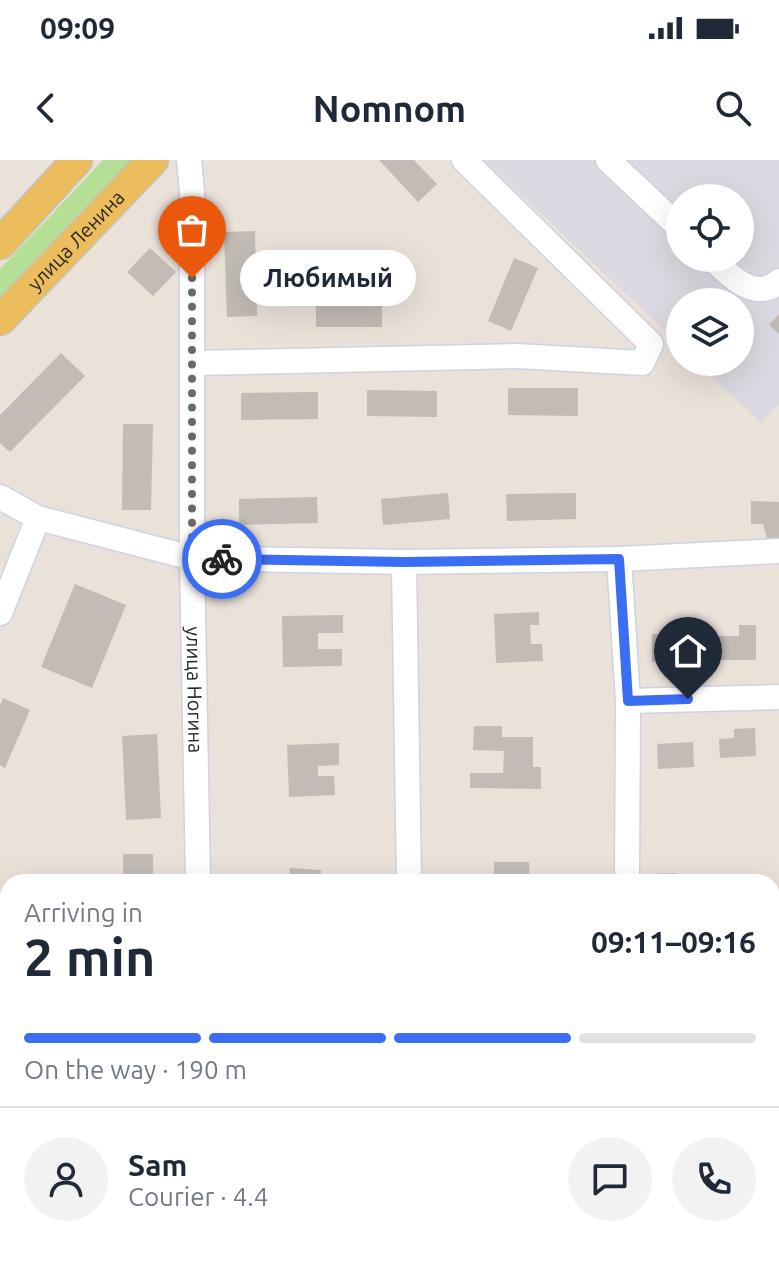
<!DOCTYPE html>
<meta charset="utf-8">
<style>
:root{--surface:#fff;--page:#f2f2f3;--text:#1f2937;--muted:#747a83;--line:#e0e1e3;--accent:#3c6ef3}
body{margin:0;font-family:Ubuntu,sans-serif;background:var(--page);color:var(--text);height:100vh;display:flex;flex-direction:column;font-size:30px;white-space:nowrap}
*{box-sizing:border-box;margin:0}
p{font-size:26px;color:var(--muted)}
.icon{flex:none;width:44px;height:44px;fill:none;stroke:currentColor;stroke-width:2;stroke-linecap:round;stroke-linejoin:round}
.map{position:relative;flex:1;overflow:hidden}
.sheet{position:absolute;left:0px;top:714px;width:780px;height:394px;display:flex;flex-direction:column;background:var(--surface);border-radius:24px 24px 0 0;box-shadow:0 8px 32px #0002}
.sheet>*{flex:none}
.buttons{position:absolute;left:666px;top:24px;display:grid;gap:16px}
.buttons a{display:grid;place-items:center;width:88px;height:88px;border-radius:50%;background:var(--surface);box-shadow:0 8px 32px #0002;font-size:40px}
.pin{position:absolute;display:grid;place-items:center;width:68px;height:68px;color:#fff;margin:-82px -34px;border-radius:50% 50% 50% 0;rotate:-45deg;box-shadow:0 0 8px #0007}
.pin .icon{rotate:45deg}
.courier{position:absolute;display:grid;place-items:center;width:80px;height:80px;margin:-40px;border:6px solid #3c6ef3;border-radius:50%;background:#fff;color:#222;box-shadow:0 2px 10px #0007}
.bubble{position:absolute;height:56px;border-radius:28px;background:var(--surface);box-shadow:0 8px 32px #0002;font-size:26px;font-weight:700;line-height:56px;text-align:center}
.overview em{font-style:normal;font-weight:700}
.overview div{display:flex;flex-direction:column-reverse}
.overview{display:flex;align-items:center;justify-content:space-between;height:136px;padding:0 24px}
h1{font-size:52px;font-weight:700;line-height:60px}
.bar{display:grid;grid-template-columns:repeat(4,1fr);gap:12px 8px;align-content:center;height:96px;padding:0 24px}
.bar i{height:10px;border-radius:6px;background:var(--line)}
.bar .on{background:var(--accent)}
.bar p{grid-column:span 4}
.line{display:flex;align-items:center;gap:20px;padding:0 24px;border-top:2px solid var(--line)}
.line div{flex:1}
.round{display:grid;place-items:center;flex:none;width:84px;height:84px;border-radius:42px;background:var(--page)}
.status{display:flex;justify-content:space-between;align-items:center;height:56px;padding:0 40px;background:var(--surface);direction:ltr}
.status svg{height:22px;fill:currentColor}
header{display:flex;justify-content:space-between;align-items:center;height:104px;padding:0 24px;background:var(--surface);font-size:36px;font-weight:700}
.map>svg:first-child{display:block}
</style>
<div class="status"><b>09:09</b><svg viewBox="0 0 49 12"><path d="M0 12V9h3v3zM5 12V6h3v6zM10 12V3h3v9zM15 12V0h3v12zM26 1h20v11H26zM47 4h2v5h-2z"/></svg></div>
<header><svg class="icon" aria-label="back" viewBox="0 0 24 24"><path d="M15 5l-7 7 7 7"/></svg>Nomnom<svg class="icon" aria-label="search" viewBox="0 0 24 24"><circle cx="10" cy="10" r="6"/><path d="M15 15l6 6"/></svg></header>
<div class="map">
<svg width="779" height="1107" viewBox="0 0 779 1107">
<rect width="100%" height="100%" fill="#eae1d9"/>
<path fill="#dbdae2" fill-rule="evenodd" d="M484,0H779V243L761,263L697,202H740V142H680V185ZM680,38H740V98H680Z"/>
<polygon fill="#b6df96" points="103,0 131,0 0,140 0,109"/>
<g fill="#c2bbb6">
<polygon points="379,0 414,0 437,24 418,42"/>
<polygon points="255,71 257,156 227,157 224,72"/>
<polygon points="150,88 176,112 153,136 127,112"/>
<polygon points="514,98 538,108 511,171 488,161"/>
<rect x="316" y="141" width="66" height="26"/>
<polygon points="779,154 779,174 769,165"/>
<polygon points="61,193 85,216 10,292 0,283 0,255"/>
<polygon points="508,228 578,228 578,256 508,255"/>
<polygon points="367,230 437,231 437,257 367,256"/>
<polygon points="318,232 318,259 241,260 241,233"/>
<polygon points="123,264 153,264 151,350 122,350"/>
<polygon points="448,333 450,359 383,365 381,339"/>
<polygon points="576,333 576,359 507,361 506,334"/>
<polygon points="317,337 318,363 239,365 239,339"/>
<polygon points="751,341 779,342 779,380 767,379 763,364 751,364"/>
<polygon points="75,424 126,445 92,528 41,507"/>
<polygon points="539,452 539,465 530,465 531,484 542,484 543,501 496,503 494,454"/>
<polygon points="343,455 343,473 318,473 318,489 342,489 342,506 283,507 282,456"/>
<polygon points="739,465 756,465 756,500 717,500 717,476 739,476"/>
<polygon points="677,473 677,502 652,502 652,474"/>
<polygon points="3,538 30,550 5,608 0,605 0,546"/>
<polygon points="474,566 502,566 502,577 533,577 533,607 541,607 541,629 470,628 470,613 503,613 504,591 473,590"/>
<polygon points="755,568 756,596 720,598 719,579 734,578 734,569"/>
<polygon points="157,574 161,658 126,660 122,576"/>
<polygon points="693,582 694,607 658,609 657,584"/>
<polygon points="339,583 339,605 318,606 318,616 334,616 335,635 289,637 287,585"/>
<rect x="123" y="694" width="30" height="28"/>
<polygon points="494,702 529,702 530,722 494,722"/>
<polygon points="290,708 321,710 320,722 289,722"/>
<polygon points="676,713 676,722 651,722 651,714"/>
<polygon points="760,716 760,722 724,722 724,719"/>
<polygon points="8,795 8,823 0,820"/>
<rect x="772" y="1069" width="7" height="24"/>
<rect x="238" y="1100" width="26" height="7"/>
<polygon points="351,1100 377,1100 378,1107 352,1107"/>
<rect x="453" y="1100" width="35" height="7"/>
</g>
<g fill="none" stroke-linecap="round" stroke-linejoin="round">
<defs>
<g id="minor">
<path id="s1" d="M189,0L192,32V398L198,722"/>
<polyline points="608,0 680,68"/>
<path d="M712,98C729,115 755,143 779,121"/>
<polyline points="193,203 517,196 642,203 651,184 464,0"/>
<polyline points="0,337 38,358 192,398 404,402 619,399 779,391"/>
<polyline points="619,399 628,541 627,722"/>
<polyline points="404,402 409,722"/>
<polyline points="0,453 38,358"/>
<polyline points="628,541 779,537"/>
<polyline points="0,745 8,748"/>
<polyline points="772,788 779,788"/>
<polyline points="772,1029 779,1028"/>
<polyline points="199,1107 199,1100"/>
<polyline points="409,1107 409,1100"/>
<polyline points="620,1107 620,1100"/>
</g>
<g id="major">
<polyline points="0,84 77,0"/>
<path id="s2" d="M0,160L153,0"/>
</g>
</defs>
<use href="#minor" stroke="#ced3e0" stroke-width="27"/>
<use href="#major" stroke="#c3c3c3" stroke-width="33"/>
<use href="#minor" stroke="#fff" stroke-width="24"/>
<use href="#major" stroke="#ebbd5c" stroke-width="30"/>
</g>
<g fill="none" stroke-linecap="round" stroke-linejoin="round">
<polyline stroke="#6b6865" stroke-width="8" stroke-dasharray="0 14.4" points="192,118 192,398 222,399"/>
<polyline stroke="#3c6ef3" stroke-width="10" points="222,399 404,402 619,399 628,541 688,539"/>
</g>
<g text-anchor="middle" stroke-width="6" stroke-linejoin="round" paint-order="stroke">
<g font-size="20" fill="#272727" stroke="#fff">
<text dy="7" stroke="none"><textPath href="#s2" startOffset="110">улица Ленина</textPath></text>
<text dy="7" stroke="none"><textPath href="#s1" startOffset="530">улица Ногина</textPath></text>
</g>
</g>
</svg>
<div class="buttons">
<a><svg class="icon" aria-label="locate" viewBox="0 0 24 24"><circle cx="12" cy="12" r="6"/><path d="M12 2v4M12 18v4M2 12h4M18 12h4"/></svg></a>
<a><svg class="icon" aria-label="layers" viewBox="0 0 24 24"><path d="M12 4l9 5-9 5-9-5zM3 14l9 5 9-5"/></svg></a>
</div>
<div class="pin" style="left:192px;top:118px;background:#ea580c"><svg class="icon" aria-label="bag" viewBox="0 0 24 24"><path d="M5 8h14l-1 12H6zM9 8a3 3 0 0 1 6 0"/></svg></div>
<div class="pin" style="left:688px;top:539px;background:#1f2937"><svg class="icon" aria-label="home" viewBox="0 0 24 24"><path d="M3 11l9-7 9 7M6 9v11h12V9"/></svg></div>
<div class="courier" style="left:222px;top:399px"><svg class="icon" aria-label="bike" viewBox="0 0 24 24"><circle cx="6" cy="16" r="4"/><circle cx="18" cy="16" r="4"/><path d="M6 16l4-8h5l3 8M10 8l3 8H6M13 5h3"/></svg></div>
<div class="bubble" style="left:240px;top:90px;width:176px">Любимый</div>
<section class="sheet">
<div class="overview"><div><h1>2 min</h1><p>Arriving in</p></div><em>09:11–09:16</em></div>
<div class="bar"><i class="on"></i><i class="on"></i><i class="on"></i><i></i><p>On the way · 190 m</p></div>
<div class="line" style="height:144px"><a class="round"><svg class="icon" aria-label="person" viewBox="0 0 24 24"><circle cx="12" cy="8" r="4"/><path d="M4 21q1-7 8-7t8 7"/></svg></a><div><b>Sam</b><p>Courier · 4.4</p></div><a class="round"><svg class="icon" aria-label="chat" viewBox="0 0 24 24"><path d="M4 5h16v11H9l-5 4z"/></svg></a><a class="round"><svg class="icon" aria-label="phone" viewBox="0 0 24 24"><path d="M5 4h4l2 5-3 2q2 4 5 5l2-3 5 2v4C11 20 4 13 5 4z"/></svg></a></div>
</section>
</div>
